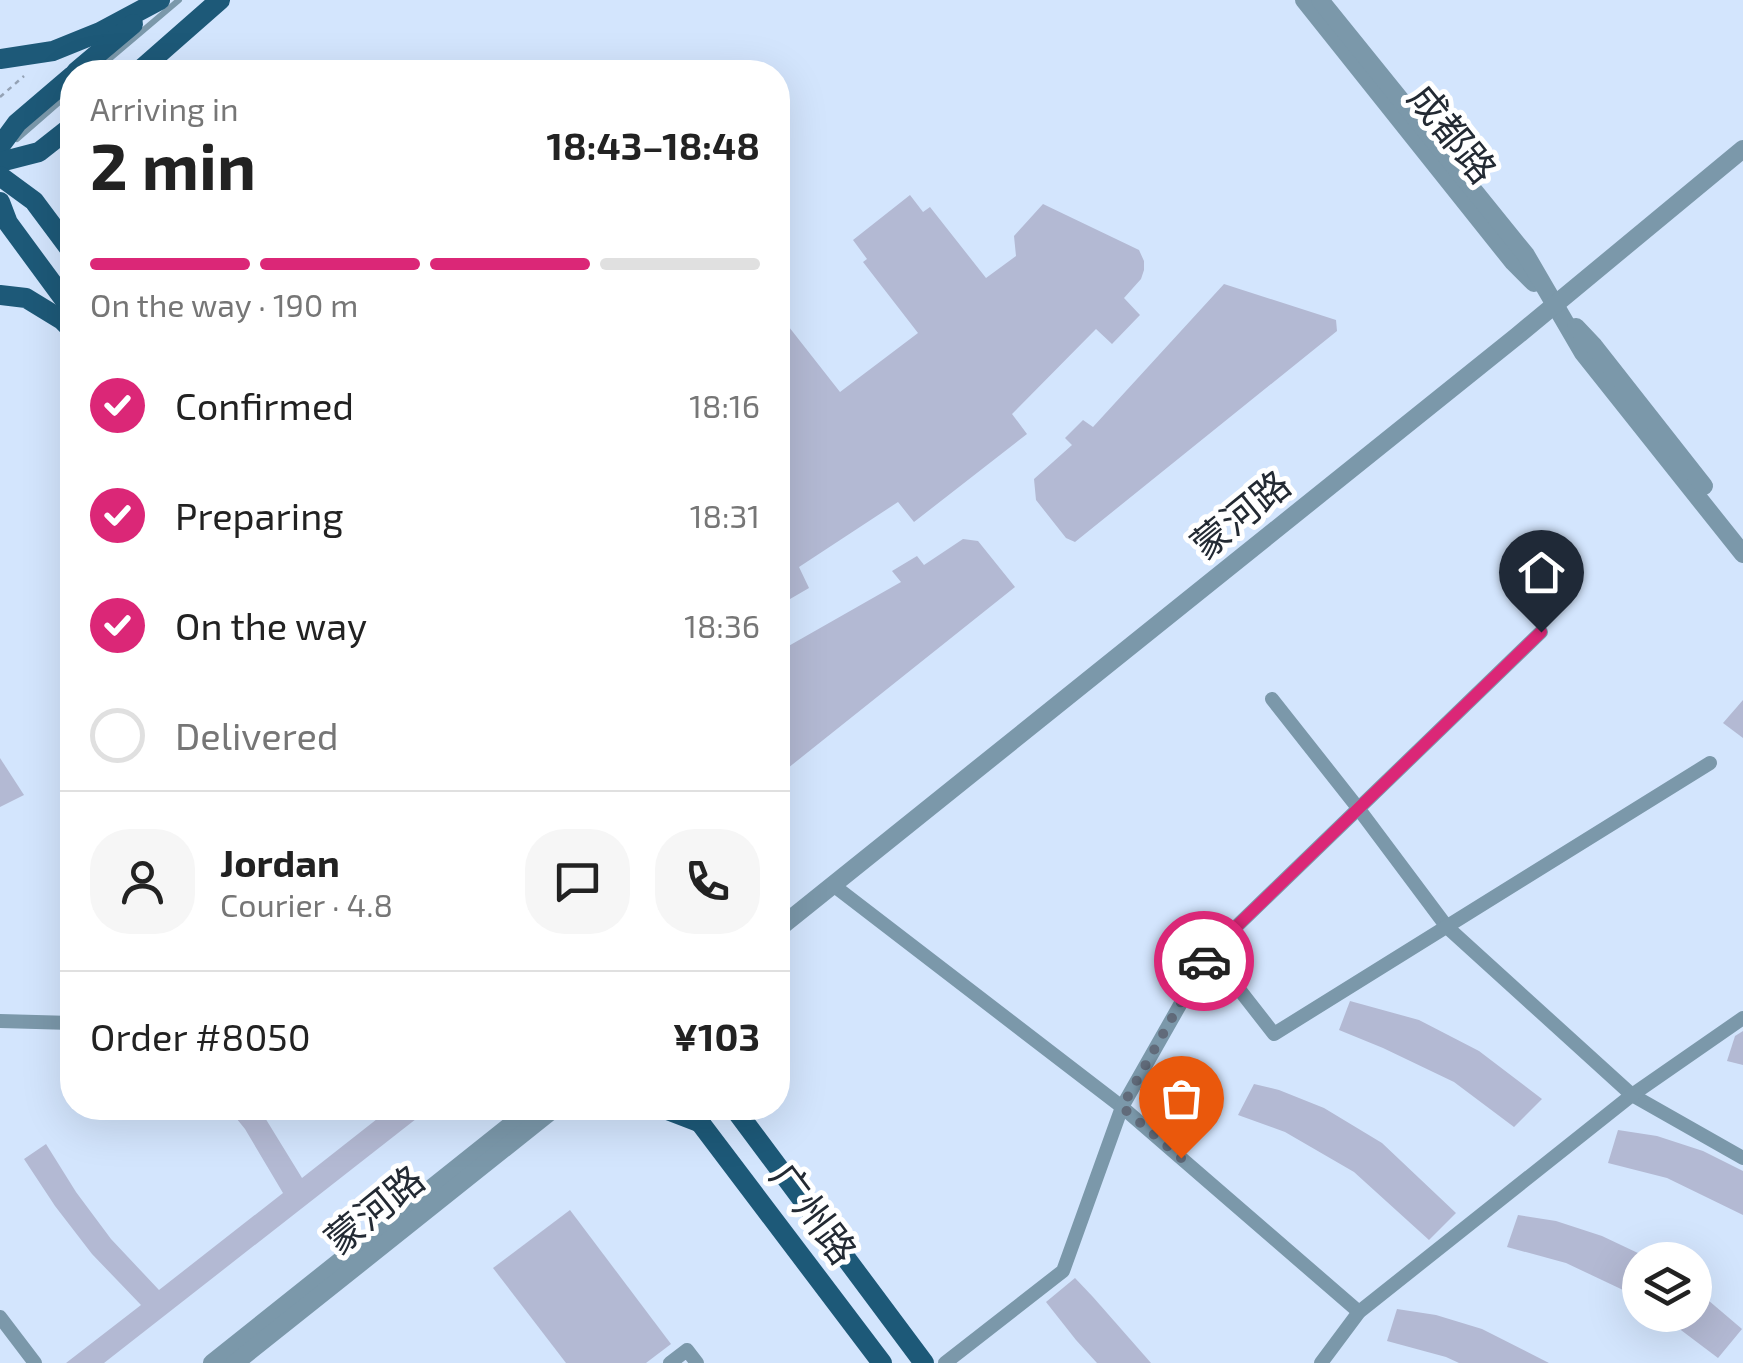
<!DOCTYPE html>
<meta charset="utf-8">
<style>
:root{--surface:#fff;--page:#f6f6f6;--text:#222;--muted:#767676;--line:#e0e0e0;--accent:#db2777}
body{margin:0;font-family:"Exo 2","Noto Sans SC",sans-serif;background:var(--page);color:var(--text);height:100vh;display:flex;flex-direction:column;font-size:38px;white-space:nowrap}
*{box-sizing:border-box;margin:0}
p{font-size:32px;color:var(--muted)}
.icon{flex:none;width:55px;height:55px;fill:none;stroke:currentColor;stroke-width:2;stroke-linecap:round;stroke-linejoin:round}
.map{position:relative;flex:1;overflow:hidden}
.drawer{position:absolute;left:60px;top:60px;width:730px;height:1060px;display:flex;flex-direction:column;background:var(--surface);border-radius:40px;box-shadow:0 10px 40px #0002}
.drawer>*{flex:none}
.buttons{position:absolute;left:1622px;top:1242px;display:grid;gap:20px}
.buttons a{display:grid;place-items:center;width:90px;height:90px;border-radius:50%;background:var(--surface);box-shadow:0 10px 40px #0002;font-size:50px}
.pin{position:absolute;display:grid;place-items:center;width:85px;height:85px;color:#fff;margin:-102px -42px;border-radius:50% 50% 50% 0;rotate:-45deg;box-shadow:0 0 10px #0007}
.pin .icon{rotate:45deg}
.courier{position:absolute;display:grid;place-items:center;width:100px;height:100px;margin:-50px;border:8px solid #db2777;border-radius:50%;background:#fff;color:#222;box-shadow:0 2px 12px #0007}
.summary em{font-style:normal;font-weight:700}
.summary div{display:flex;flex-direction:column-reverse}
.summary{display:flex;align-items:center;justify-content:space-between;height:170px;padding:0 30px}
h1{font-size:65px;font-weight:700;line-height:75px}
.bar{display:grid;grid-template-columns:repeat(4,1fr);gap:15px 10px;align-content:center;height:120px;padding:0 30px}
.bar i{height:12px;border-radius:8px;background:var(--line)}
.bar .on{background:var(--accent)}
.bar p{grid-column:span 4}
.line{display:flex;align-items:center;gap:25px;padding:0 30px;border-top:2px solid var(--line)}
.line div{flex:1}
.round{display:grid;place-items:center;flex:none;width:105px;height:105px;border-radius:40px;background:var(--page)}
ol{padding:0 30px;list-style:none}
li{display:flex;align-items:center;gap:30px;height:110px}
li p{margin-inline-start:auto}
li .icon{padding:10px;border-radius:50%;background:var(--accent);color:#fff;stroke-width:4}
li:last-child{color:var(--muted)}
li i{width:55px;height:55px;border:5px solid var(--line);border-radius:50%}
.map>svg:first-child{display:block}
</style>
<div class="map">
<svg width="1743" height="1363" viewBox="0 0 1743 1363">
<rect width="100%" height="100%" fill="#d3e5fd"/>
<g fill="#b3b9d3">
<polygon points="910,195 923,212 930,207 986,278 1016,256 1014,236 1043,204 1139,250 1144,261 1144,270 1141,279 1124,298 1140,315 1112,344 1096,329 1012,414 1027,434 914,522 898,502 799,567 809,588 778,606 778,313 840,392 918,333 863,262 867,259 853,240"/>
<polygon points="1224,284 1336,320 1337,331 1075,542 1066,538 1036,500 1034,479 1072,445 1065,438 1083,420 1093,427"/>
<polygon points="963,539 978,541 1015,587 778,776 778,652 901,582 892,571 917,556 924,565"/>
<polygon points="1743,700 1743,738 1723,723"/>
<polygon points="0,758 24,795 0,807"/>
<polygon points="1350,1001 1419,1020 1479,1051 1542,1099 1514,1127 1454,1082 1383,1048 1339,1030"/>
<polygon points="1743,1031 1743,1065 1727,1061 1735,1036"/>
<polygon points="1254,1084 1279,1090 1324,1108 1382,1143 1456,1213 1429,1240 1354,1172 1285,1132 1238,1115"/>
<polygon points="228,1108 259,1108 302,1178 391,1108 430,1108 104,1363 66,1363 141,1305 92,1254 55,1206 24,1159 46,1144 76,1192 111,1239 159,1290 283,1193 245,1129"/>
<polygon points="1618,1130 1657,1136 1703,1151 1743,1171 1743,1215 1667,1178 1608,1163"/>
<polygon points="570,1210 671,1344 646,1363 566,1363 493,1268"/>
<polygon points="1518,1215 1556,1221 1602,1236 1640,1254 1640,1298 1566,1263 1507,1247"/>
<polygon points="1075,1278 1093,1297 1151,1363 1097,1363 1076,1340 1046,1302"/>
<polygon points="1695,1289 1742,1329 1718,1358 1661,1315 1695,1315"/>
<polygon points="1397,1309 1436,1315 1482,1329 1549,1363 1459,1363 1446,1357 1387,1341"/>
</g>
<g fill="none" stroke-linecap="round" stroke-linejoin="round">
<polyline stroke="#94a2b5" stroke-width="2.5" stroke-dasharray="5 5" stroke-linecap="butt" points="0,97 24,76"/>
<g stroke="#7b98aa" stroke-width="6">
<polyline points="94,72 179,0"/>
<polyline points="17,139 72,91"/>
</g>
<g stroke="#7b98aa" stroke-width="14">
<polyline points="1272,699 1358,808 1447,927 1632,1095 1743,1158"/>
<polyline points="833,885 1122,1107 1359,1312"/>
<polyline points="1210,952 1274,1034 1710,763"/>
<polyline points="0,1021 72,1023"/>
<polyline points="0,1317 35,1363"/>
<polyline points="670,1363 687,1350 697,1363"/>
<polyline points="945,1363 1063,1271 1122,1107 1210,952 1541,632"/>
<polyline points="1321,1363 1359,1312 1632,1095 1743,1018"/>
</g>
<g stroke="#7b98aa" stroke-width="18">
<polyline points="1304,0 1513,262 1534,283"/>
<polyline points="1320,0 1526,255 1583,353 1743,554"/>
<polyline points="1576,327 1594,346 1704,486"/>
<polyline points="778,929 1517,336 1743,149"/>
<polyline points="212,1363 532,1108"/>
<polyline points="235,1363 555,1108"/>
</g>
<g stroke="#1d5978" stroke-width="20">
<polyline points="0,59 53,51 100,32 160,0"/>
<polyline points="76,72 133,24"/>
<polyline points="138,72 220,0"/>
<polyline points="0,146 17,123 72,76"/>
<polyline points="0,162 39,152 72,126"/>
<polyline points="0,176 34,201 72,252"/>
<polyline points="0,202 8,223 72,310"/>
<polyline points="0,295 26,298 62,320 72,330"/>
<polyline points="662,1108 701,1123"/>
<polyline points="689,1108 882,1363"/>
<polyline points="734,1108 924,1363"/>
</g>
</g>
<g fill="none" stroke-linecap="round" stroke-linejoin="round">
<polyline stroke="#616b7a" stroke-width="10" stroke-dasharray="0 18" points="1181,1158 1122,1107 1204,961"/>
<polyline stroke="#db2777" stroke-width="12" points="1204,961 1210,952 1541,632"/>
</g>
<g text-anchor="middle" stroke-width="10" stroke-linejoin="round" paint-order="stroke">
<g font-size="38" fill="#232a33" stroke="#fff">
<text transform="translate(1452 134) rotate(51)" y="13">成都路</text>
<text transform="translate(1241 515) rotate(-39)" y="13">蒙河路</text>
<text transform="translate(375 1210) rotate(-39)" y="13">蒙河路</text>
<text transform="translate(813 1214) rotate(53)" y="13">广州路</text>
</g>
</g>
</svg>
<div class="buttons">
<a><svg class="icon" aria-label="layers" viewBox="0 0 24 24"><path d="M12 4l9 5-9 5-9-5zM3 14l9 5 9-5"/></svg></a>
</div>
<div class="pin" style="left:1181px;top:1158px;background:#ea580c"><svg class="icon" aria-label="bag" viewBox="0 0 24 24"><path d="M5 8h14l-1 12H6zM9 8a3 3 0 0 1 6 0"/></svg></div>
<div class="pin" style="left:1541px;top:632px;background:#1f2937"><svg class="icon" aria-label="home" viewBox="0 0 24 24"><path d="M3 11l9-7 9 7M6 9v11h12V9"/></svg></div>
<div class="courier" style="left:1204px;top:961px"><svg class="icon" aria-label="car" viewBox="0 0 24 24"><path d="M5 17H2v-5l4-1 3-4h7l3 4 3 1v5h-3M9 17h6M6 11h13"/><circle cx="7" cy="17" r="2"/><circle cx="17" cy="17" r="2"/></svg></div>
<section class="drawer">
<div class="summary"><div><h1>2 min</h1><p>Arriving in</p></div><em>18:43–18:48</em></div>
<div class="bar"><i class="on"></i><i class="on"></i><i class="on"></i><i></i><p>On the way · 190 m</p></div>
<ol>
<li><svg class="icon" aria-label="check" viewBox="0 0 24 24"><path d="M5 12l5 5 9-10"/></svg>Confirmed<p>18:16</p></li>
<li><svg class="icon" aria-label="check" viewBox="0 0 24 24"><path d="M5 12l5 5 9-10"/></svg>Preparing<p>18:31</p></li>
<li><svg class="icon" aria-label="check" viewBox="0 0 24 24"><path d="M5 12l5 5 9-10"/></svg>On the way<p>18:36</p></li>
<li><i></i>Delivered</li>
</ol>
<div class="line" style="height:180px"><a class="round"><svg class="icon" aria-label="person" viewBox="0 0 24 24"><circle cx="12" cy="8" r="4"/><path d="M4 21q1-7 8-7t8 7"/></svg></a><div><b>Jordan</b><p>Courier · 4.8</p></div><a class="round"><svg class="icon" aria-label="chat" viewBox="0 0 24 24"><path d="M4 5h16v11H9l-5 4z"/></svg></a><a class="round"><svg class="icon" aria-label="phone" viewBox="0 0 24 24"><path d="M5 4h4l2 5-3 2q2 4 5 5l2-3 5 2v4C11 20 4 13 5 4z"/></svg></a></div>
<div class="line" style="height:130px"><div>Order #8050</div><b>¥103</b></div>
</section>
</div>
